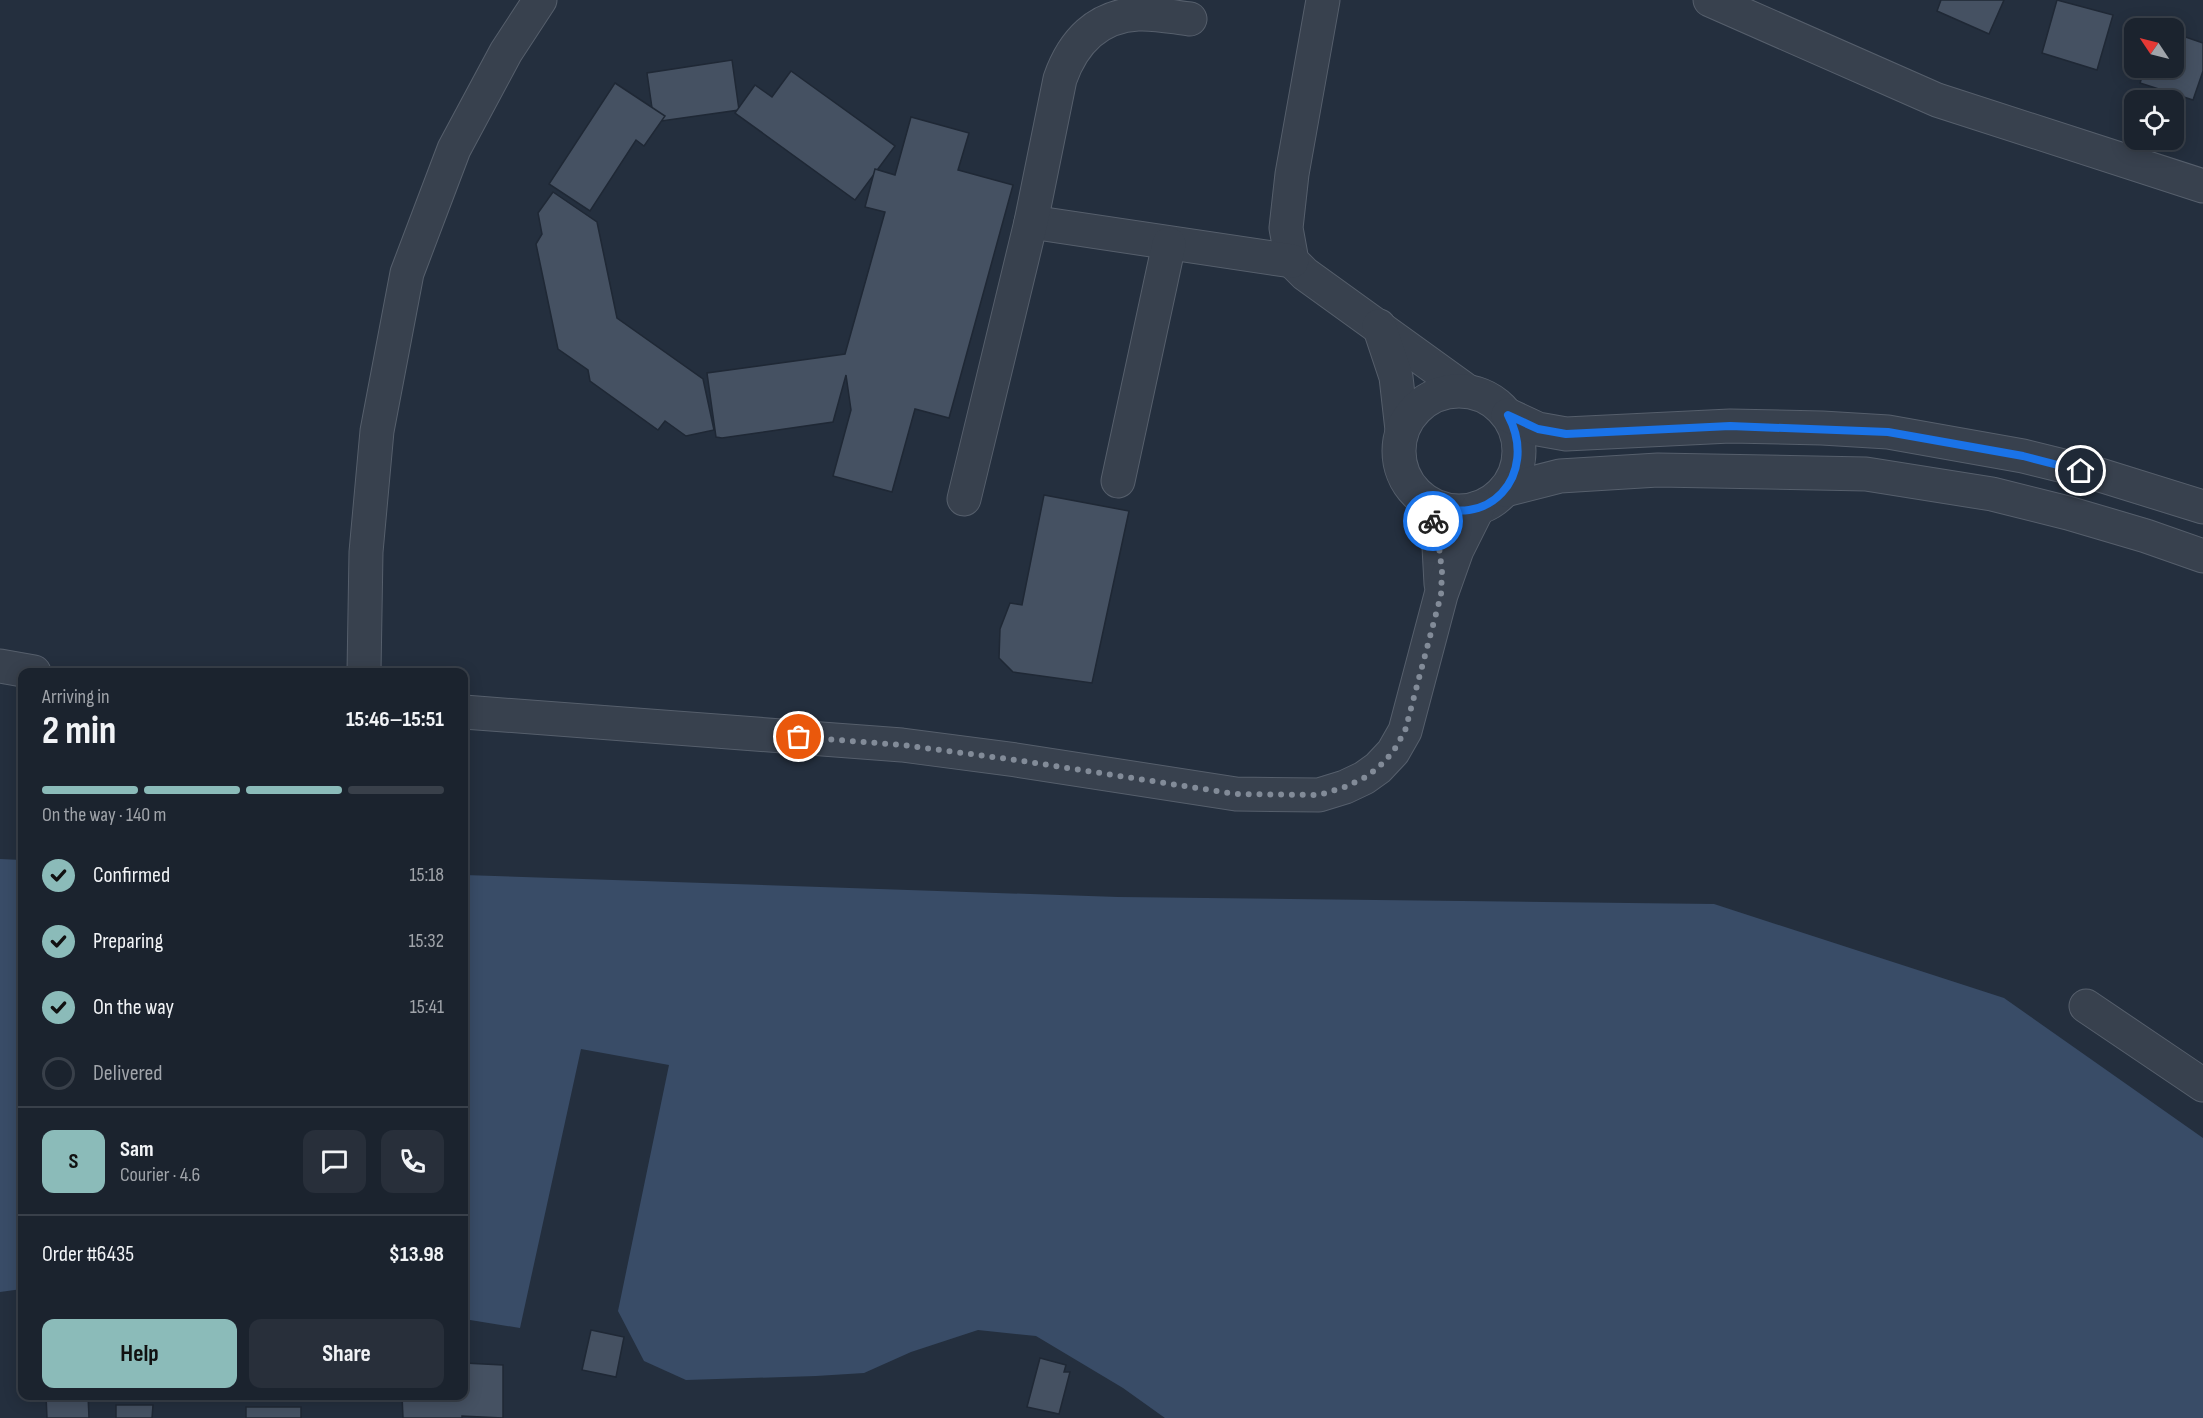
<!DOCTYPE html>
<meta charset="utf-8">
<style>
:root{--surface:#1b232e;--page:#282f3a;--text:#f1f3f6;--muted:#a0a4aa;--line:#39404a;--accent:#8bbbb9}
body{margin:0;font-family:"Sofia Sans Condensed",sans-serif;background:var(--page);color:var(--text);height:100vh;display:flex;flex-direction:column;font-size:22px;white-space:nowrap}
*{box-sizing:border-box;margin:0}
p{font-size:20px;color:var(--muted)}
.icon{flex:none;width:33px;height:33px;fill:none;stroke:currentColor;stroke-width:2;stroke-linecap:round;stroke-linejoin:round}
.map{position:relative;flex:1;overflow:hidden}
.panel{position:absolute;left:18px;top:668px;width:450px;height:732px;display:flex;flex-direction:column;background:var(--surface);border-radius:12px;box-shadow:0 3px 15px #0003,0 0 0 2px var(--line)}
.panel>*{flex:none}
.needle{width:39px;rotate:305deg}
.controls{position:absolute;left:2124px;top:18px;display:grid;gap:12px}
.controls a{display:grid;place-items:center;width:60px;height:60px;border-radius:12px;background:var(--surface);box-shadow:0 3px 15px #0003,0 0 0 2px var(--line);font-size:30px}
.pin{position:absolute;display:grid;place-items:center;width:51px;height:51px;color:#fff;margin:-26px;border:3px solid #fff;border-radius:50%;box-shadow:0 2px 6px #0007}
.courier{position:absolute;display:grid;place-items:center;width:60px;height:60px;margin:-30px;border:4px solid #1a73e8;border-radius:50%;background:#fff;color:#222;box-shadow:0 2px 8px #0007}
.headline em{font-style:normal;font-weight:700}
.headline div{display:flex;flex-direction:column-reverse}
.headline{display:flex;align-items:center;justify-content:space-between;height:102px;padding:0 24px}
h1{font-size:39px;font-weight:700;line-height:45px}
.bar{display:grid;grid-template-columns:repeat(4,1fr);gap:9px 6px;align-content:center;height:72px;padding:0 24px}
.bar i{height:8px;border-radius:4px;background:var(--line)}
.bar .on{background:var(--accent)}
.bar p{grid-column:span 4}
.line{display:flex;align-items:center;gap:15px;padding:0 24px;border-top:2px solid var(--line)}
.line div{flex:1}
.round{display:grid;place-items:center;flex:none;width:63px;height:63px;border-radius:12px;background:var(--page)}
ol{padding:0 24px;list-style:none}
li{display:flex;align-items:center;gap:18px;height:66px}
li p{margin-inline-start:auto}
li .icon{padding:6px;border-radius:50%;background:var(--accent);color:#111;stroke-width:4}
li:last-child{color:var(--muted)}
li i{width:33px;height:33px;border:3px solid var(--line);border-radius:50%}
.cta{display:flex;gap:12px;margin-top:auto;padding:12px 24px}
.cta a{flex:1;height:69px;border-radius:12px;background:var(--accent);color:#111;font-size:24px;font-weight:700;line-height:69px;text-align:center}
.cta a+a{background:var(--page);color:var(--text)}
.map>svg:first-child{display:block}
</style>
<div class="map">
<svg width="2203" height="1418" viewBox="0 0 2203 1418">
<rect width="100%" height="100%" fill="#242f3e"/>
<g fill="#394c67">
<polygon points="0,859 22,860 22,1289 0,1292"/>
<polygon points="464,875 1118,897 1714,904 2004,998 2203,1138 2203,1418 1165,1418 1123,1388 1036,1336 978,1330 911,1352 864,1373 816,1376 686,1380 644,1361 618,1311 669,1065 581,1049 520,1328 464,1319"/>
</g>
<g fill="#455162" stroke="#1f2835" stroke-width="1.5">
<polygon points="1941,0 2004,0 1989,34 1937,11"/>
<polygon points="2057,0 2113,15 2097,70 2042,53"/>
<polygon points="2174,33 2203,43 2203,71 2193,100 2140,83 2145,68 2174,68"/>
<polygon points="732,60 739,110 654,122 647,73"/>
<polygon points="791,71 895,146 855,200 735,113 755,85 772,97"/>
<polygon points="615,83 665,116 644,146 636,140 590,211 549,184"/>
<polygon points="911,117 969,133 958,170 1013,185 949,418 915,409 892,492 833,476 851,410 846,375 833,422 722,438 716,437 707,373 845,354 885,212 865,207 875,169 895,175"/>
<polygon points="553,192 597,222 617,318 703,379 714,430 686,436 665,421 658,430 590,381 588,370 558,349 536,244 542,234 538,213"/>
<polygon points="1044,495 1129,511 1092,683 1013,672 999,658 1000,629 1010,603 1022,605"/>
<polygon points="591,1330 624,1337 616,1377 582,1370"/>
<polygon points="1040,1358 1066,1365 1064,1372 1070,1372 1059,1414 1027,1407"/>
<polygon points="464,1363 503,1365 503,1418 462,1416 462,1418 403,1418 402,1395 464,1395"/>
<polygon points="46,1395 88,1395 89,1418 47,1418"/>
<polygon points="341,1395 397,1395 397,1399 341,1400"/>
<polygon points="116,1405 153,1405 152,1418 116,1418"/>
<rect x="246" y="1407" width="55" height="11"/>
</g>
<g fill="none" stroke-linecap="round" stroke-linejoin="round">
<defs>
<g id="minor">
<polyline points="1323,0 1292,174 1286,228 1292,261 1305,274 1467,391"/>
<polyline points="1710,0 1937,100 2203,186"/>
<polyline points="1031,222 1292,261"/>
<polyline points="1379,326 1396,377 1402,430"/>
<circle cx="1459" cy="451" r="60"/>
<polyline points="1508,415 1538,429 1566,434 1730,426 1822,428 1888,432 2023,456 2100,475 2203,507"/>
<polyline points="1118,481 1169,244"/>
<polyline points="1505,490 1560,476 1658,470 1866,474 1992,494 2068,513 2146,536 2203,556"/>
<path d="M964,499L1031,222L1060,79C1073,42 1097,16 1138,14C1155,13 1173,17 1190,19"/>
<polyline points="1426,502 1439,547 1441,584"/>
<polyline points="0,666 34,672"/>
<polyline points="364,672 366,552 377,431 407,273 454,149 506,52 540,0"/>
<polyline points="464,712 902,745 1016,760 1236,794 1319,795 1345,787 1364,778 1378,768 1393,752 1405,731 1441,595 1457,550 1478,508"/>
<polyline points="2086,1006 2203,1085"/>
</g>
</defs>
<use href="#minor" stroke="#565f6c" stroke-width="35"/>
<use href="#minor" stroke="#38414e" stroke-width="33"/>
</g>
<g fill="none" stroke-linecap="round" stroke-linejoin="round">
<polyline stroke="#828b98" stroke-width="6" stroke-dasharray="0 10.8" points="799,737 902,745 1016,760 1236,794 1319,795 1345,787 1364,778 1378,768 1393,752 1405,731 1441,595 1442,571 1439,547 1433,521"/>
<path stroke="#1a73e8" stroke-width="8" d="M1433,521L1426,501C1487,534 1540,475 1508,415L1538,429L1566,434L1730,426L1888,432L2023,456L2081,471"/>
</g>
</svg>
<div class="controls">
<a><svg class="needle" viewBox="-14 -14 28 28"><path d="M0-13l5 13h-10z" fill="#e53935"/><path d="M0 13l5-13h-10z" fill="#a0a4aa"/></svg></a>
<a><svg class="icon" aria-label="locate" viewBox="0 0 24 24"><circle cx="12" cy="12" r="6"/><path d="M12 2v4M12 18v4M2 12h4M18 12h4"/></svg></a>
</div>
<div class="pin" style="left:799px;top:737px;background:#ea580c"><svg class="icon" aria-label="bag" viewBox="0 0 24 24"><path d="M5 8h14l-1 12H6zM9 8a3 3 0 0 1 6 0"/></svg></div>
<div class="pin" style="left:2081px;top:471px;background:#1f2937"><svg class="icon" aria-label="home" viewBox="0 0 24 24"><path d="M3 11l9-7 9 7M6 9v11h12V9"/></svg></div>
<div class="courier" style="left:1433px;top:521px"><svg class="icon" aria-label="bike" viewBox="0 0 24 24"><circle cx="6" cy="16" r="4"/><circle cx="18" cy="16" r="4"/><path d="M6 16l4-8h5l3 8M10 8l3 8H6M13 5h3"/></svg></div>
<section class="panel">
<div class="headline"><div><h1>2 min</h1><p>Arriving in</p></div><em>15:46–15:51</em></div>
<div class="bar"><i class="on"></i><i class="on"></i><i class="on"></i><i></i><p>On the way · 140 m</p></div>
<ol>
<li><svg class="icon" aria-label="check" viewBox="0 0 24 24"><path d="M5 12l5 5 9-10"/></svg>Confirmed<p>15:18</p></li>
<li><svg class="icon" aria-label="check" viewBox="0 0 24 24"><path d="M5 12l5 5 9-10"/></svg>Preparing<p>15:32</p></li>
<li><svg class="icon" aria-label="check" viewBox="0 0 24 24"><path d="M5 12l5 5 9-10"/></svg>On the way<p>15:41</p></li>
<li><i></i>Delivered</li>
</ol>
<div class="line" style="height:108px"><b class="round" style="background:var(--accent);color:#111">S</b><div><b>Sam</b><p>Courier · 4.6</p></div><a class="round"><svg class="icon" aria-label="chat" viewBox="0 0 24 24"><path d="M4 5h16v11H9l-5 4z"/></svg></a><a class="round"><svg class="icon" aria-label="phone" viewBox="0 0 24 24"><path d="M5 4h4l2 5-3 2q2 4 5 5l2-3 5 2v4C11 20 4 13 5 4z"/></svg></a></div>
<div class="line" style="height:78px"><div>Order #6435</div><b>$13.98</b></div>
<div class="cta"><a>Help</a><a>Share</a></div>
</section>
</div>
